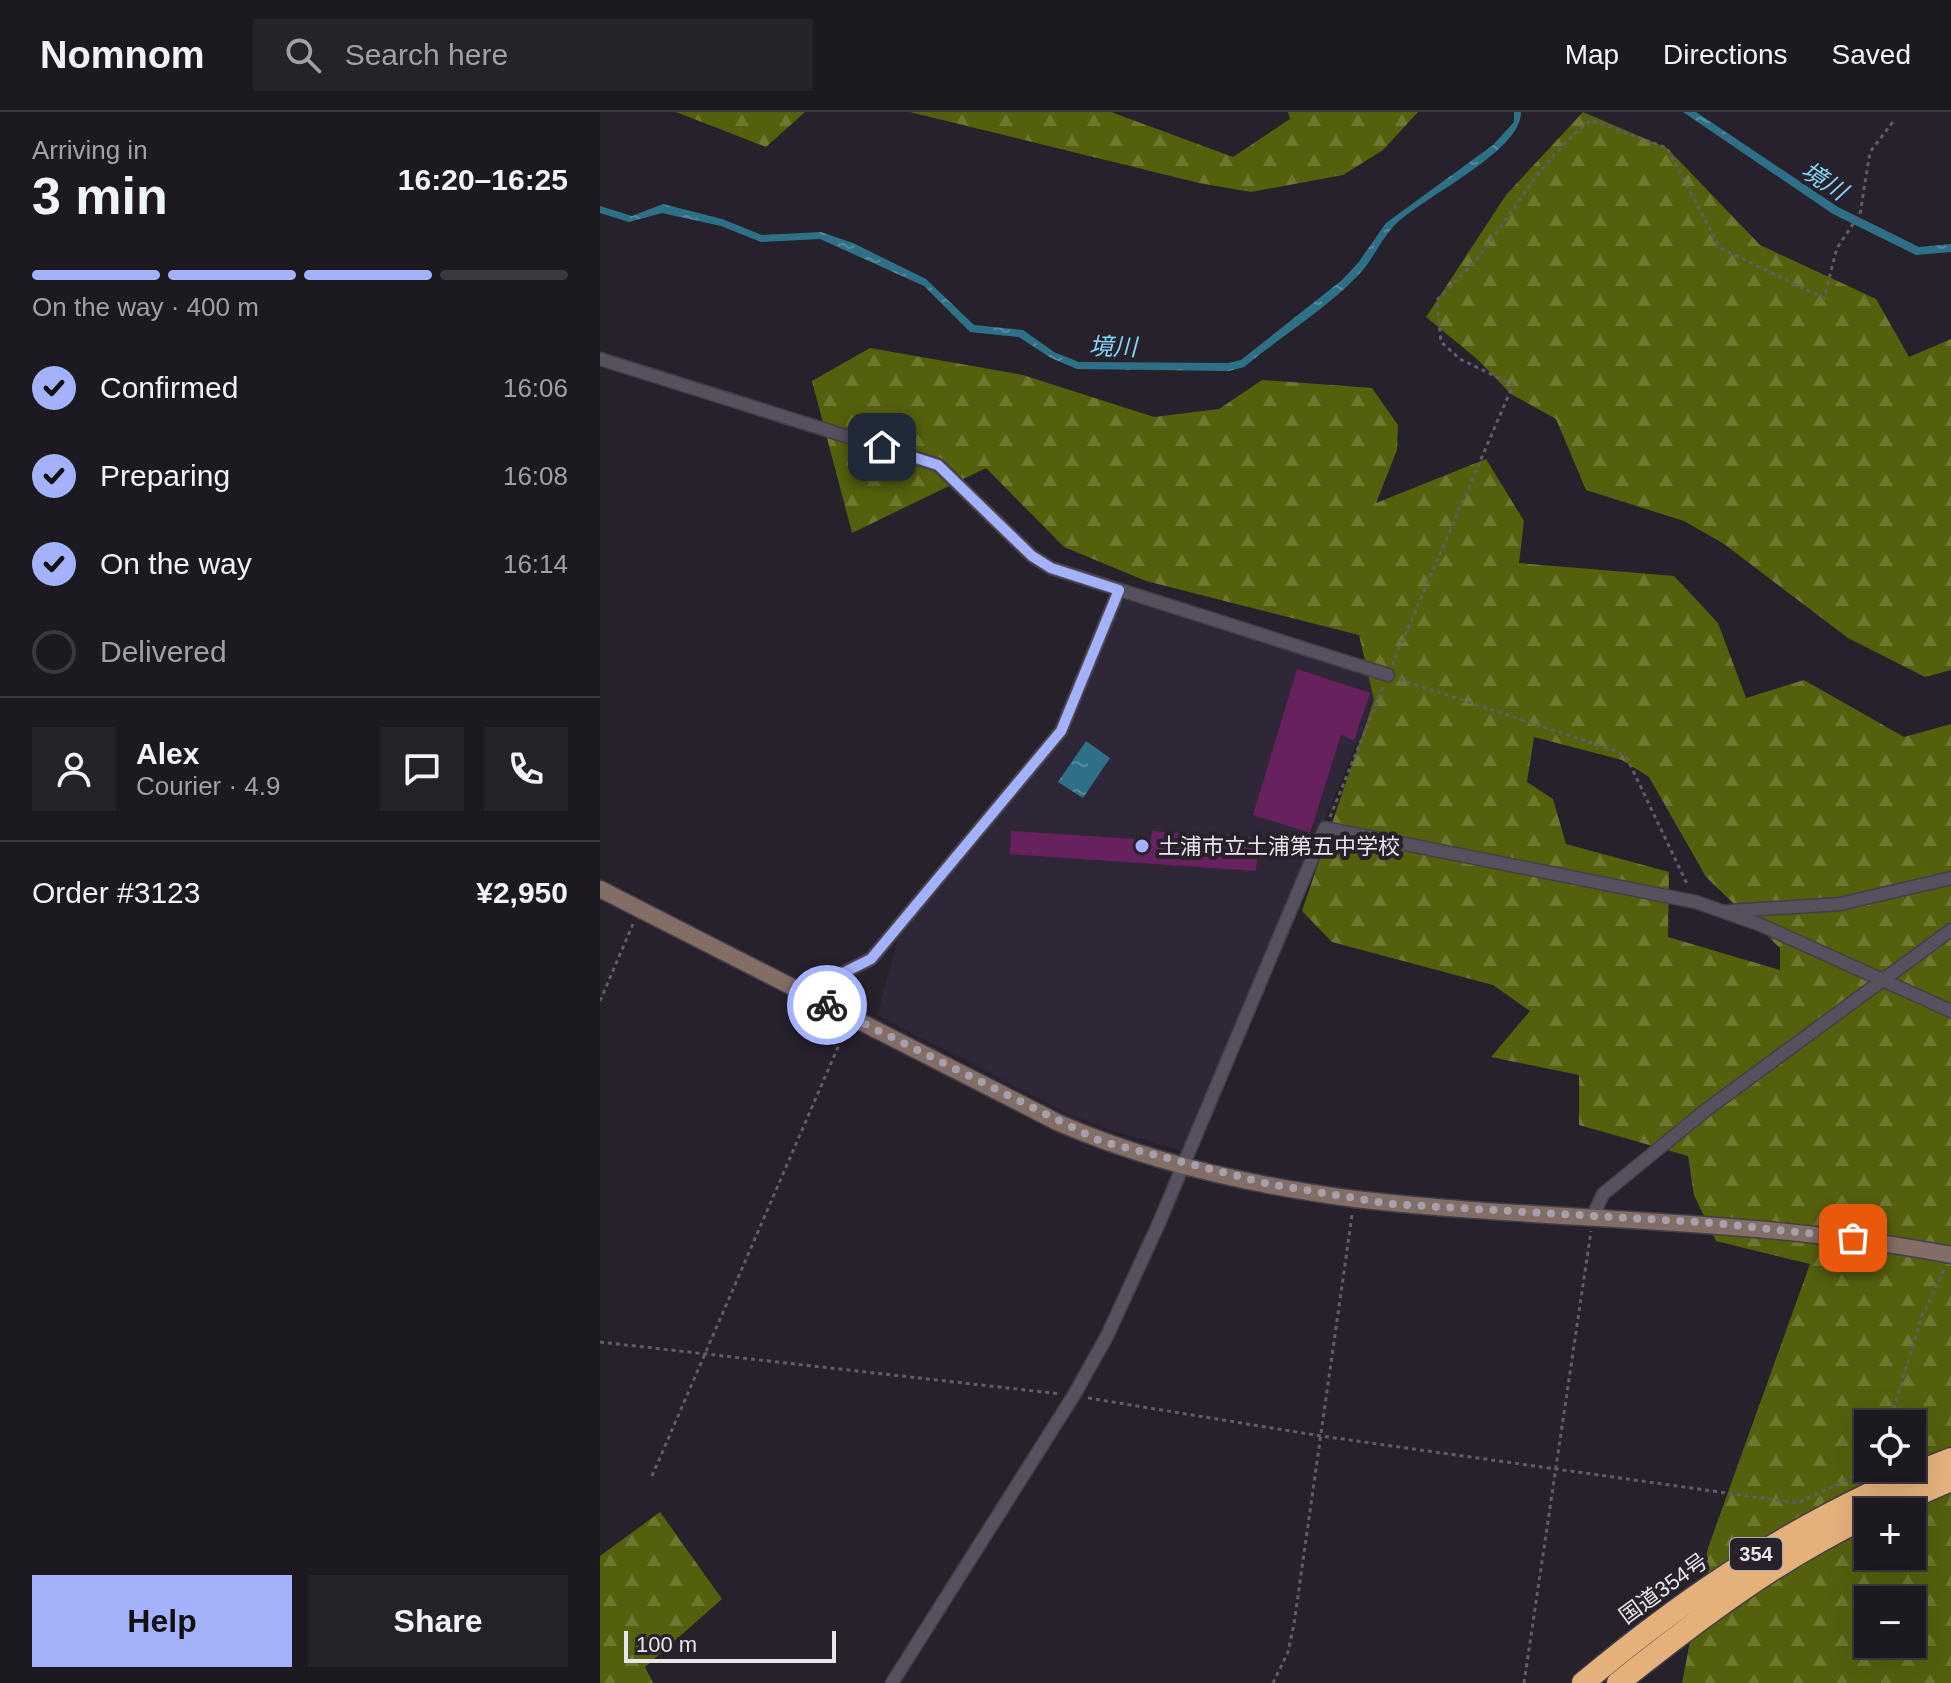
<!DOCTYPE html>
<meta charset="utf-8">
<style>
:root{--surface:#1d1921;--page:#25222a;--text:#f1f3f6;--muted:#a0a0a5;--line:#3b383f;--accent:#a4b2fc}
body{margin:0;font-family:Arial,"Noto Sans JP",sans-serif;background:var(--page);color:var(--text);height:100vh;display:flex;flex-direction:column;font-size:30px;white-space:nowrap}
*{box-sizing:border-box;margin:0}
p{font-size:26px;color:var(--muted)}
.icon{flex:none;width:44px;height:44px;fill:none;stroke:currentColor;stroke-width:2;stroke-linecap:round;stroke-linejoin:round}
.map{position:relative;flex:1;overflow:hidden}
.details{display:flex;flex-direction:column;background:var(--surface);width:600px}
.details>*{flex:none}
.controls{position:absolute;left:1254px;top:1298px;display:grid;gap:16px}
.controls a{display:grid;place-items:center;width:72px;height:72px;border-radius:0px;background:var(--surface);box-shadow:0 8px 32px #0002,0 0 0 2px var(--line);font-size:40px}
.scale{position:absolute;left:24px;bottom:20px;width:212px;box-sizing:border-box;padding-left:8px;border:4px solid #e9e4ec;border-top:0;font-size:22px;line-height:28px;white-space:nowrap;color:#e9e4ec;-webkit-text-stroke:6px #27212c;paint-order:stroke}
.pin{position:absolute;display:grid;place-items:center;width:68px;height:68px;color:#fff;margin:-34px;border-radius:16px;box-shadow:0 4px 12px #0006}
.courier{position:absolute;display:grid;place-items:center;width:80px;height:80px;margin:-40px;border:6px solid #a4b2fc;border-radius:50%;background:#fff;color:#222;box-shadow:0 2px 10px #0007}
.headline em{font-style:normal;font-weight:600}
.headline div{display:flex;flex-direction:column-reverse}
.headline{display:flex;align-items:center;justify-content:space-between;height:136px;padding:0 32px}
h1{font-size:52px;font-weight:600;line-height:60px}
.bar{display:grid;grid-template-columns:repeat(4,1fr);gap:12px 8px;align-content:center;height:96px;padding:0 32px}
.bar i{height:10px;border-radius:6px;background:var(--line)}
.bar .on{background:var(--accent)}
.bar p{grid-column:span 4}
.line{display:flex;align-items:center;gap:20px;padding:0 32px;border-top:2px solid var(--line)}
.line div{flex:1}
.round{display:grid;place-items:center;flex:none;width:84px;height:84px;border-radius:0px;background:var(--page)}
ol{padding:0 32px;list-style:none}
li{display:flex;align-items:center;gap:24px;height:88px}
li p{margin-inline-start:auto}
li .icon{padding:8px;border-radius:50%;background:var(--accent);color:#111;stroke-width:4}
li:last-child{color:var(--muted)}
li i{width:44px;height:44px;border:4px solid var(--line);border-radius:50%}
.action{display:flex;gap:16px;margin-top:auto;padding:16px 32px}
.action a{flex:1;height:92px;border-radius:0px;background:var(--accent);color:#111;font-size:32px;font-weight:600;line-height:92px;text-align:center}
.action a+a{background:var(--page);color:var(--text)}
header{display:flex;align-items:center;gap:48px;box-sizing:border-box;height:112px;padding:0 40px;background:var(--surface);border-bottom:2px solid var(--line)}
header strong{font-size:38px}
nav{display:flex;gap:44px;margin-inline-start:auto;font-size:28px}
.search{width:560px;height:72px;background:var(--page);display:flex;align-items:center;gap:20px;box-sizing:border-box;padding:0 28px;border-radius:0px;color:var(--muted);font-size:30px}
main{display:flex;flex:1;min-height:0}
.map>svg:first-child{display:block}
</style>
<header>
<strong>Nomnom</strong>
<div class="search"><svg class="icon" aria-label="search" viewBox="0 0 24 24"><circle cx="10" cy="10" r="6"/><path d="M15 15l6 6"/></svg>Search here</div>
<nav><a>Map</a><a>Directions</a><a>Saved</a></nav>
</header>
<main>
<section class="details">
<div class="headline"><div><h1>3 min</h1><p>Arriving in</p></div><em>16:20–16:25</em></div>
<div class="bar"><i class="on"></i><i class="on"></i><i class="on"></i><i></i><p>On the way · 400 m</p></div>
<ol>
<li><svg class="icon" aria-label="check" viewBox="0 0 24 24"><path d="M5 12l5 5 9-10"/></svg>Confirmed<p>16:06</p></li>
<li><svg class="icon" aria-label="check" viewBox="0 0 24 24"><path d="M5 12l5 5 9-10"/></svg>Preparing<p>16:08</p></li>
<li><svg class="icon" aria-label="check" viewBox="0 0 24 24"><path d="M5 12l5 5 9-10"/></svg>On the way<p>16:14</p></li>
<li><i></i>Delivered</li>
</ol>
<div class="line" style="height:144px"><a class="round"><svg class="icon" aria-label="person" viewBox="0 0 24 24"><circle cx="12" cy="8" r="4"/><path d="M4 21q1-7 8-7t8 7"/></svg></a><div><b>Alex</b><p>Courier · 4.9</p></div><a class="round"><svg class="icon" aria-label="chat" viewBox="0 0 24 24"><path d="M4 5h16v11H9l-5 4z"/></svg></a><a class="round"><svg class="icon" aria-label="phone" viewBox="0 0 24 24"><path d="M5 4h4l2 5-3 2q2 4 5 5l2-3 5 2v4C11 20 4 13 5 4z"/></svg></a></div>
<div class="line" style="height:104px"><div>Order #3123</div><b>¥2,950</b></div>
<div class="action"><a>Help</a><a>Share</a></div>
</section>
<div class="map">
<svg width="1351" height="1571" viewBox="0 0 1351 1571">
<defs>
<pattern id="forest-firs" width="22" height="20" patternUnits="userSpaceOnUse" patternTransform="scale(2)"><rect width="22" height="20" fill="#55600d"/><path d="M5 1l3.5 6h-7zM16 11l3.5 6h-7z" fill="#6d7730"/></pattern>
<pattern id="water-ripples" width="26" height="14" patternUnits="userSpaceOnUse" patternTransform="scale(2)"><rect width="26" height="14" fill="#2e7088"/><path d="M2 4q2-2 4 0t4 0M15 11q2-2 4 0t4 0" fill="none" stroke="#568b9f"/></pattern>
</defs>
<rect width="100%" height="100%" fill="#27212c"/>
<polygon fill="#2f2637" points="525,488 779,567 780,577 584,1039 509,1018 469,1002 277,903 300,821 469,620 519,494"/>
<g fill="url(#forest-firs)" fill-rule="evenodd">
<polygon points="76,0 205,0 166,35"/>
<polygon points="310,0 511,0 633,45 690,7 688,0 818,0 783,38 743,63 651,80 599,71"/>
<polygon points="983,0 1067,36 1160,133 1276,187 1309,245 1351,227 1351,558 1325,565 1248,526 1124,432 1084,409 986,378 956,307 911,282 877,247 826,205 906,83"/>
<path d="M270,236L423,263L554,305L619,297L662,268L772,276L798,313L797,338L776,391L886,347L924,409L919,451L1074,464L1118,511L1146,586L1204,568L1304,625L1351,612V1571H1082L1108,1436L1210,1152L1116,1129L1094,1083L1088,1044L979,1013V963L891,945L930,899L893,873L732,830L702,799L774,588L759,523L546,469L464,435L386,356L252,421L212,269ZM934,625L1022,648L1049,665L1106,765L1180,836V858L1068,825L1069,760L966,732L953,687L927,670ZM1268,1312H1312V1356H1268ZM1268,1400H1312V1444H1268ZM1268,1488H1312V1532H1268Z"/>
<polygon points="60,1400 122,1487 45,1555 53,1571 0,1571 0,1444"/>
</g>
<g fill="url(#water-ripples)">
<path d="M914,0H921C922,40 820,86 793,115C781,128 774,145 762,159C732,193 680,225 644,255L629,259L477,257L451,246L419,225L370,220L324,174L220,127L161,130L121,114L62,101L29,110L0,101V94L32,104L63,92L122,107L162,123L221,120L253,131L326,167L374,213L423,218L454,240L479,250L628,251L641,248L742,168L758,151L786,111L893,33L914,10Z"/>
<polygon points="1083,0 1096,0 1238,95 1319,135 1351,132 1351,140 1316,143 1233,102"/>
<polygon points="486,629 510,646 483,686 458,670"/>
</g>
<g fill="#67215e">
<polygon points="697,557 770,581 754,628 741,623 710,721 653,703"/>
<polygon points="411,719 551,728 552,719 598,722 598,733 627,734 627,723 658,726 656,759 410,742"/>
</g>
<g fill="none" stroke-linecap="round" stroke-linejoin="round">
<defs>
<g id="street">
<polyline points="0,247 338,353 432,444 451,456 788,563"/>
<polyline points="1129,799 1240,792 1351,766"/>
<polyline points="204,882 212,870 235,865 271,847 461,619 519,478"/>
<polyline points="993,1104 1003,1082 1106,998 1351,818"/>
<polyline points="292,1571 474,1283 507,1224 559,1111 725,716 1096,790 1161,813 1351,899"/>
</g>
<path id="secondary" d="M0,777L459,1011C551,1051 656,1074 755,1087C954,1110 1153,1105 1351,1143"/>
<g id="highway">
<polyline points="1277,1400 1351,1368"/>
<path d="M983,1571C1095,1477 1214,1399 1351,1347"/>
<path d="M1018,1571C1097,1508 1176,1448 1268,1404"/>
</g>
</defs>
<use href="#street" stroke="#443e48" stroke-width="15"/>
<use href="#secondary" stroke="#443e48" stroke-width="19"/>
<use href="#highway" stroke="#443e48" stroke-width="25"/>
<g stroke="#625c66" stroke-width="3" stroke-dasharray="4 4" stroke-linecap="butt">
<path d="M792,553L913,273L860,247L841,230L837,188C851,173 867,159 880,143C916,96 944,44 991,8L1067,36L1120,136L1224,186L1237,136L1260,102L1270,40L1295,7"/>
<polyline points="799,567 1016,639 1027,646 1088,774"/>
<polyline points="730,705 783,575"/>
<polyline points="0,889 33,812"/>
<polyline points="0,1230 461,1282"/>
<polyline points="488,1286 721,1324 1198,1391 1261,1361 1268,1350"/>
<polyline points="1289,1312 1322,1204 1344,1158"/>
<polyline points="52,1364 245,919"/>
<polyline points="673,1571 688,1540 694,1512 752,1103"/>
<polyline points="924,1571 991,1119"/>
</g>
<use href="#street" stroke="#57505e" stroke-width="12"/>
<use href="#secondary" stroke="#826d67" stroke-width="16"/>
<use href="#highway" stroke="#e5b17b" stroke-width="22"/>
</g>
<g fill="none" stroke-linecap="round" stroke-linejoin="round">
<polyline stroke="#a5a0a9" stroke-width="8" stroke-dasharray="0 14.4" points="227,893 500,1029 669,1072 791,1092 1114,1111 1253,1126"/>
<polyline stroke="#a4b2fc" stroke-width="10" points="227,893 204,882 212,870 235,865 271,847 461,619 519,478 451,456 432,444 338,353 282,335"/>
</g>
<circle fill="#a4b2fc" stroke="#27212c" stroke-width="3" cx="542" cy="734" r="8"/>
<g text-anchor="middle" stroke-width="8" stroke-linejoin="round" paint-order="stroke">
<rect fill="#27212c" stroke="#afaab2" stroke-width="2" x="1130" y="1426" width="52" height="32" rx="6"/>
<g font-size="20" font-weight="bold" fill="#e9e4ec">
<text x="1156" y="1449">354</text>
</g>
<g font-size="22" fill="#e9e4ec" stroke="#27212c" text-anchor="start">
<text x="558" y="742">土浦市立土浦第五中学校</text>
</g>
<g font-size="22" fill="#e9e4ec" stroke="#27212c">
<text transform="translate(1063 1476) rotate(-36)" y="8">国道354号</text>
</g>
<g font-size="24" font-style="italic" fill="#81d6f7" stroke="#27212c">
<text transform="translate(1224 69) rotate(33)" y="8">境川</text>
<text transform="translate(513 235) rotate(1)" y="8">境川</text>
</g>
</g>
</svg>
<div class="controls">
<a><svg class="icon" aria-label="locate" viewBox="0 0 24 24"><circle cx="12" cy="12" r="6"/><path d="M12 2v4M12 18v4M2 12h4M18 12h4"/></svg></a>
<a>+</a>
<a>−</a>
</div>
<div class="scale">100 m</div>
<div class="pin" style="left:1253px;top:1126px;background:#ea580c"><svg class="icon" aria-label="bag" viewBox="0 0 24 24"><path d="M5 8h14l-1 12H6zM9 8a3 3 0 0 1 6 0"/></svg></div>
<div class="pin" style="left:282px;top:335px;background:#1f2937"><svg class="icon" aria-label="home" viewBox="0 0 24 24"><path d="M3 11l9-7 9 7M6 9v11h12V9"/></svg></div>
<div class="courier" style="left:227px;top:893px"><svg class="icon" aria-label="bike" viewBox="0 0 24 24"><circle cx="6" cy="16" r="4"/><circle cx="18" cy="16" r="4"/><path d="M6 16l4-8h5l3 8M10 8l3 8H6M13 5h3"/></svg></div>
</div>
</main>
